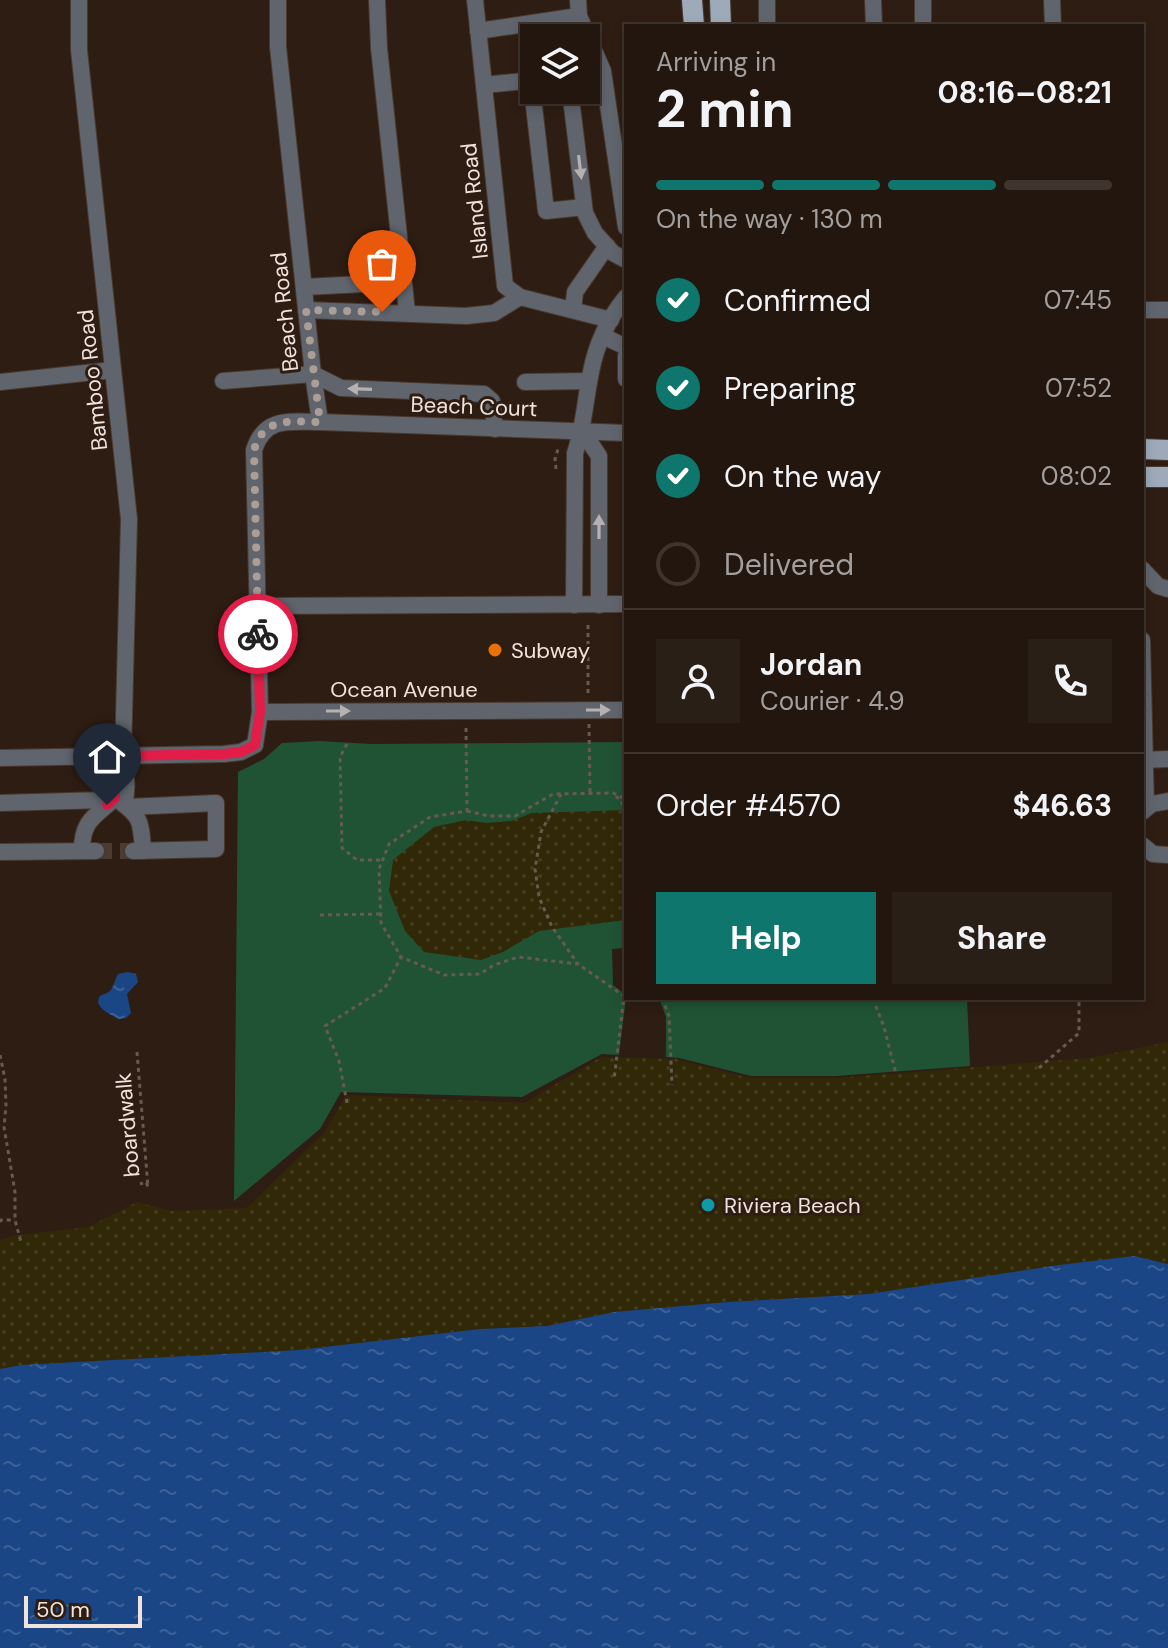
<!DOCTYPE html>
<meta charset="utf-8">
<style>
:root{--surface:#22160e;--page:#2a1f17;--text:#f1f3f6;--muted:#a29f9e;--line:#3f352e;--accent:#0f766e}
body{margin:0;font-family:"DM Sans",sans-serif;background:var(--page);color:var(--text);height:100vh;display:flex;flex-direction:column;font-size:30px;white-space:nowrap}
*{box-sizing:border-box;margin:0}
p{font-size:26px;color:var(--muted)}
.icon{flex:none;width:44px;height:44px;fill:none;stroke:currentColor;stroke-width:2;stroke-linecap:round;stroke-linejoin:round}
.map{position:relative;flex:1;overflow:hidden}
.drawer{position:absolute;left:624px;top:24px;width:520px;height:976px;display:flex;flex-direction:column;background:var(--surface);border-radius:0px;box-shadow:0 4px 12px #0003,0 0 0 2px var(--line)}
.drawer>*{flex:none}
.tools{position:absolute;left:520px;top:24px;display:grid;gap:16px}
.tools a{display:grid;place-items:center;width:80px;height:80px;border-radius:0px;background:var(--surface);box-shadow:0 4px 12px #0003,0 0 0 2px var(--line);font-size:40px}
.scale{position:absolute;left:24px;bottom:20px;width:118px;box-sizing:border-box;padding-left:8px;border:4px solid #efe3dc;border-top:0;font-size:22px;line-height:28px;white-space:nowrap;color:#efe3dc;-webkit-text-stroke:6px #2e1d13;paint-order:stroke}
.pin{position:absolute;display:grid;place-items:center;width:68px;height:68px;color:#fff;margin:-82px -34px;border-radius:50% 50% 50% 0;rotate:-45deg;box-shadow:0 0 8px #0007}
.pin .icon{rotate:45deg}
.courier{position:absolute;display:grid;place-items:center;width:80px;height:80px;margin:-40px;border:6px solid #e11d48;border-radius:50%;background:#fff;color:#222;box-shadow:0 2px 10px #0007}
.summary em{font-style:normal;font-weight:700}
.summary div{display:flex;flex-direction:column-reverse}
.summary{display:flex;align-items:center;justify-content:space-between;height:136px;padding:0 32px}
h1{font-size:52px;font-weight:700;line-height:60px}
.bar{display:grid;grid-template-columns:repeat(4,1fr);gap:12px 8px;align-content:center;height:96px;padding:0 32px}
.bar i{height:10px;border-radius:6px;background:var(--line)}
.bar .selected{background:var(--accent)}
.bar p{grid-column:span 4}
.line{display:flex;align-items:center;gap:20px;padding:0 32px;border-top:2px solid var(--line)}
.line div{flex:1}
.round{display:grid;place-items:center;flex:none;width:84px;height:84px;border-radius:0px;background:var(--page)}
ol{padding:0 32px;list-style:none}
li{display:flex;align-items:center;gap:24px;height:88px}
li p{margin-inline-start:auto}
li .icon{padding:8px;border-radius:50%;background:var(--accent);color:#fff;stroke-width:4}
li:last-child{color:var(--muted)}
li i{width:44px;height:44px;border:4px solid var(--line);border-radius:50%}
.button{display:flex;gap:16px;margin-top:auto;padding:16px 32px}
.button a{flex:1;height:92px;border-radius:0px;background:var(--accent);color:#fff;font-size:32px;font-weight:700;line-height:92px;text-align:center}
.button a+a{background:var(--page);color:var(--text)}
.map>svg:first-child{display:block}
</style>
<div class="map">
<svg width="1168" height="1648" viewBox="0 0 1168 1648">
<defs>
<pattern id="sand-dots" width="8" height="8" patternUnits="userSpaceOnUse" patternTransform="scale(2)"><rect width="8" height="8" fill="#312807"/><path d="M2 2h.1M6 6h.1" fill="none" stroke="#453d1f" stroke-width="1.8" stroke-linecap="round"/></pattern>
<pattern id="water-ripples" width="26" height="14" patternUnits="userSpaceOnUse" patternTransform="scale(2)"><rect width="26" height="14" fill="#1b4686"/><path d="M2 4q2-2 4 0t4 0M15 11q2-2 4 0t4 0" fill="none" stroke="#3c6196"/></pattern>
</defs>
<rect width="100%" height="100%" fill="#2e1d13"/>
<g fill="#1f5334">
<polygon points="320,741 371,744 626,742 626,948 612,949 613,985 626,995 626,998 619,1055 602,1054 522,1097 341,1092 320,1129 234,1201 238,772 264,759 282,743"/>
<polygon points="659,998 967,998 970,1066 836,1076 751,1076 679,1058 666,1057 666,1017"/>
</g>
<g fill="url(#sand-dots)">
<polygon points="626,810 626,920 539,931 503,952 481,960 424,952 405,931 389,891 393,860 434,827 466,820 486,823 511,821 532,813"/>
<polygon points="1168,1042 1168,1264 1134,1256 1059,1265 868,1294 727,1302 614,1312 547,1326 480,1329 298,1350 21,1365 0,1369 0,1240 11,1236 88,1227 137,1202 171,1211 246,1208 325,1132 346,1095 524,1103 601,1057 676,1059 749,1078 836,1078 1090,1058"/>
</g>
<g fill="url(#water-ripples)">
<path d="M128,972L136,974L138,982L127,994L131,1013L126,1018L119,1019C113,1016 94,1008 99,998C101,993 106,995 110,991C114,987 115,979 118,974Z"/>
<polygon points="1134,1256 1168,1264 1168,1648 0,1648 0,1369 21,1365 298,1350 480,1329 547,1326 614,1312 727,1302 868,1294 1059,1265"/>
</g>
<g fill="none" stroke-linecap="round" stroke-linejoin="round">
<polyline stroke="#4b3b31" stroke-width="16" stroke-dasharray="16 8" stroke-linecap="butt" points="96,851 133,851"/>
<defs>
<g id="minor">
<path d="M79,0V50L129,519L123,756C125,775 129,785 124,804"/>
<polyline points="278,0 278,47 313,374 320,422"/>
<polyline points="377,0 379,48 407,312"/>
<polyline points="475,0 505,286 520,297 611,320"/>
<polyline points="578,0 579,16 603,71 626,227"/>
<polyline points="767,0 767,26"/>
<polyline points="873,0 874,26"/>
<polyline points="1052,0 1053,26"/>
<polyline points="923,26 923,0"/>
<polyline points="478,31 579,16"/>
<polyline points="531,80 546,211 584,207"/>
<polyline points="484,85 534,80"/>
<polyline points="570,90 585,213 595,233 613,253 626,260"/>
<polyline points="304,287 382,283"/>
<polyline points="306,310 466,316 494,313 520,297"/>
<polyline points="573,310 575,292 607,246"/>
<polyline points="1142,310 1168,310"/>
<polyline points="603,336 626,347"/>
<polyline points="626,356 626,379"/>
<polyline points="223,381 313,374 341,388 484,394 492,401 495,429"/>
<polyline points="0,382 113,370"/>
<polyline points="525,382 589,381"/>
<polyline points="583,432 599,456 599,605"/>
<polyline points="1142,569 1158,586 1168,589"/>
<path d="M574,605L575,453C584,427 585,400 591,372C596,345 609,318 626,297"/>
<polyline points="258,606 626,604"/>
<polyline points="1142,640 1146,808"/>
<polyline points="260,712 626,710"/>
<path d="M0,758L224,754L241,752L255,745L260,712L254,450C265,416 290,422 320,422L626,433"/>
<polyline points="1142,760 1168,759"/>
<polyline points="115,798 114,771 122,757"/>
<path d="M0,803L104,800L115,798C141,816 141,820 143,851"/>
<polyline points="128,807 216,803 216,849 133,851"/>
<polyline points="1142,812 1152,804 1168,801"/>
<polyline points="1142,845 1153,854 1168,855"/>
<path d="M82,850C82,821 94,817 114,799"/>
<polyline points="0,852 96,851"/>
</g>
<g id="major">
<polyline points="692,0 694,26"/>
<polyline points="720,0 721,26"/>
<polyline points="1142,449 1168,450"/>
<polyline points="1142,477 1168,477"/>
</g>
</defs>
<use href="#minor" stroke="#49392f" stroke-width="18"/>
<use href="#major" stroke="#49392f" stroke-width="22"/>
<g stroke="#695a51" stroke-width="3" stroke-dasharray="4 4" stroke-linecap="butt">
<polyline points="556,469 555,459 558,449"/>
<polyline points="588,625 588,697"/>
<polyline points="589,724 590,794"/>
<polyline points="466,728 467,811 430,817 389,844 379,869 381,923 401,957 444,975 480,974 494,965 518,957 578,964 624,996 614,1080"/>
<polyline points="347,744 340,757 342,848 357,860 383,860"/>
<polyline points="561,794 541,832 535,869 539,897 552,927 578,964"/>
<polyline points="616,796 626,808"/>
<polyline points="467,811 489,816 515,816 553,794 613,793 626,799"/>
<polyline points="320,915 380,914"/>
<polyline points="662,998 669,1016 672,1085"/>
<polyline points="875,998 875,1004 884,1027 896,1074"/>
<polyline points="137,1052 148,1187 146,1182 140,1184"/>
<polyline points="0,1055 5,1079 6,1106 4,1127 15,1192 15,1220 21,1242"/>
<polyline points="1039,1068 1079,1033 1079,998"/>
<polyline points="347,1103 339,1061 325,1026 385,988 401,957"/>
<polyline points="0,1222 1,1220 15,1220"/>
</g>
<use href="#minor" stroke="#60656d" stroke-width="16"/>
<use href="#major" stroke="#9ea9b9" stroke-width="20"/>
</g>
<defs><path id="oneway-solid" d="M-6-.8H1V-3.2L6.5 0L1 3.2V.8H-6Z" transform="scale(2)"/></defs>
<g fill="#b6b1b0">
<use href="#oneway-solid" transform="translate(580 167) rotate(83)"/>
<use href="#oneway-solid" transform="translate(360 389) rotate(-178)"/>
<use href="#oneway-solid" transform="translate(599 527) rotate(-90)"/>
<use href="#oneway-solid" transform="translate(598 710)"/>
<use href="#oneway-solid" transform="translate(338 711)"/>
</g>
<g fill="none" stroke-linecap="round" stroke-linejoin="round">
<path stroke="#ab9e96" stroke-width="8" stroke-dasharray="0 14.4" d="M258,634L254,450C264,416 290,422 320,422L306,310L382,312"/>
<polyline stroke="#e11d48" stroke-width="10" points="107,805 115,798 114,771 123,756 224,754 241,752 255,745 260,712 258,634"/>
</g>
<circle fill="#e8710a" stroke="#2e1d13" stroke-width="3" cx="495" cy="650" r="8"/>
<circle fill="#0f9aa8" stroke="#2e1d13" stroke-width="3" cx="708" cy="1205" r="8"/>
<g text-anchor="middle" stroke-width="6" stroke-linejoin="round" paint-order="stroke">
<g font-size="22" fill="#efe3dc" stroke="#2e1d13">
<text transform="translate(474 201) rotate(-96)" y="8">Island Road</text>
<text transform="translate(284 312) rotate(-96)" y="8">Beach Road</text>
<text transform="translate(92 380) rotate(-96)" y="8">Bamboo Road</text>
<text transform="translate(474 406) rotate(2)" y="8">Beach Court</text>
<text x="404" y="697">Ocean Avenue</text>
<text transform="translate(127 1125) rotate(-95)" y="8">boardwalk</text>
</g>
<g font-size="22" fill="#efe3dc" stroke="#2e1d13" text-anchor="start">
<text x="511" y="658">Subway</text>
<text x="724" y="1213">Riviera Beach</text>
</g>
</g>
</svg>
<div class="tools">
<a><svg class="icon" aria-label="layers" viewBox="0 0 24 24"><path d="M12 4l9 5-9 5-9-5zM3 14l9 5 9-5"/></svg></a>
</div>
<div class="scale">50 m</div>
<div class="pin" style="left:382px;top:312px;background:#ea580c"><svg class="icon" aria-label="bag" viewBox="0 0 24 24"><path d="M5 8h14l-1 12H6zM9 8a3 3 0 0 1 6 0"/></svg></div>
<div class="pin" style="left:107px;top:805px;background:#1f2937"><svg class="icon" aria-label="home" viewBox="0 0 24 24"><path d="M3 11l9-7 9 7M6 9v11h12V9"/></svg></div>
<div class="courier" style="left:258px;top:634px"><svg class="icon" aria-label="bike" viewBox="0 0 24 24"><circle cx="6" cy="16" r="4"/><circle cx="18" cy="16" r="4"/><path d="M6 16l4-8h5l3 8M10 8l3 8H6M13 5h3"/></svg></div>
<section class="drawer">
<div class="summary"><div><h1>2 min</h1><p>Arriving in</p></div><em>08:16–08:21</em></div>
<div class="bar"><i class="selected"></i><i class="selected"></i><i class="selected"></i><i></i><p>On the way · 130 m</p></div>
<ol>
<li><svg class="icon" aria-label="check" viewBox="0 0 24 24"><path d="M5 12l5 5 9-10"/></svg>Confirmed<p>07:45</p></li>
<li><svg class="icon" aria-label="check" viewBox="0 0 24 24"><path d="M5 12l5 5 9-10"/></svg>Preparing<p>07:52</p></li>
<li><svg class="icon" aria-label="check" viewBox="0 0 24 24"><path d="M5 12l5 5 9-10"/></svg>On the way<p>08:02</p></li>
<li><i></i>Delivered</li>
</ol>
<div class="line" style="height:144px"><a class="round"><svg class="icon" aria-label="person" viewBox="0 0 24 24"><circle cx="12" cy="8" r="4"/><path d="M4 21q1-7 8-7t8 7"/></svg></a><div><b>Jordan</b><p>Courier · 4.9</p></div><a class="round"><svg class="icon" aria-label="phone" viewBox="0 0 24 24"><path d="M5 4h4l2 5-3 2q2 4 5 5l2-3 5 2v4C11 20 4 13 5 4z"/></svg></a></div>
<div class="line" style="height:104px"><div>Order #4570</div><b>$46.63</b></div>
<div class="button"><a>Help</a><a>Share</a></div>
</section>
</div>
